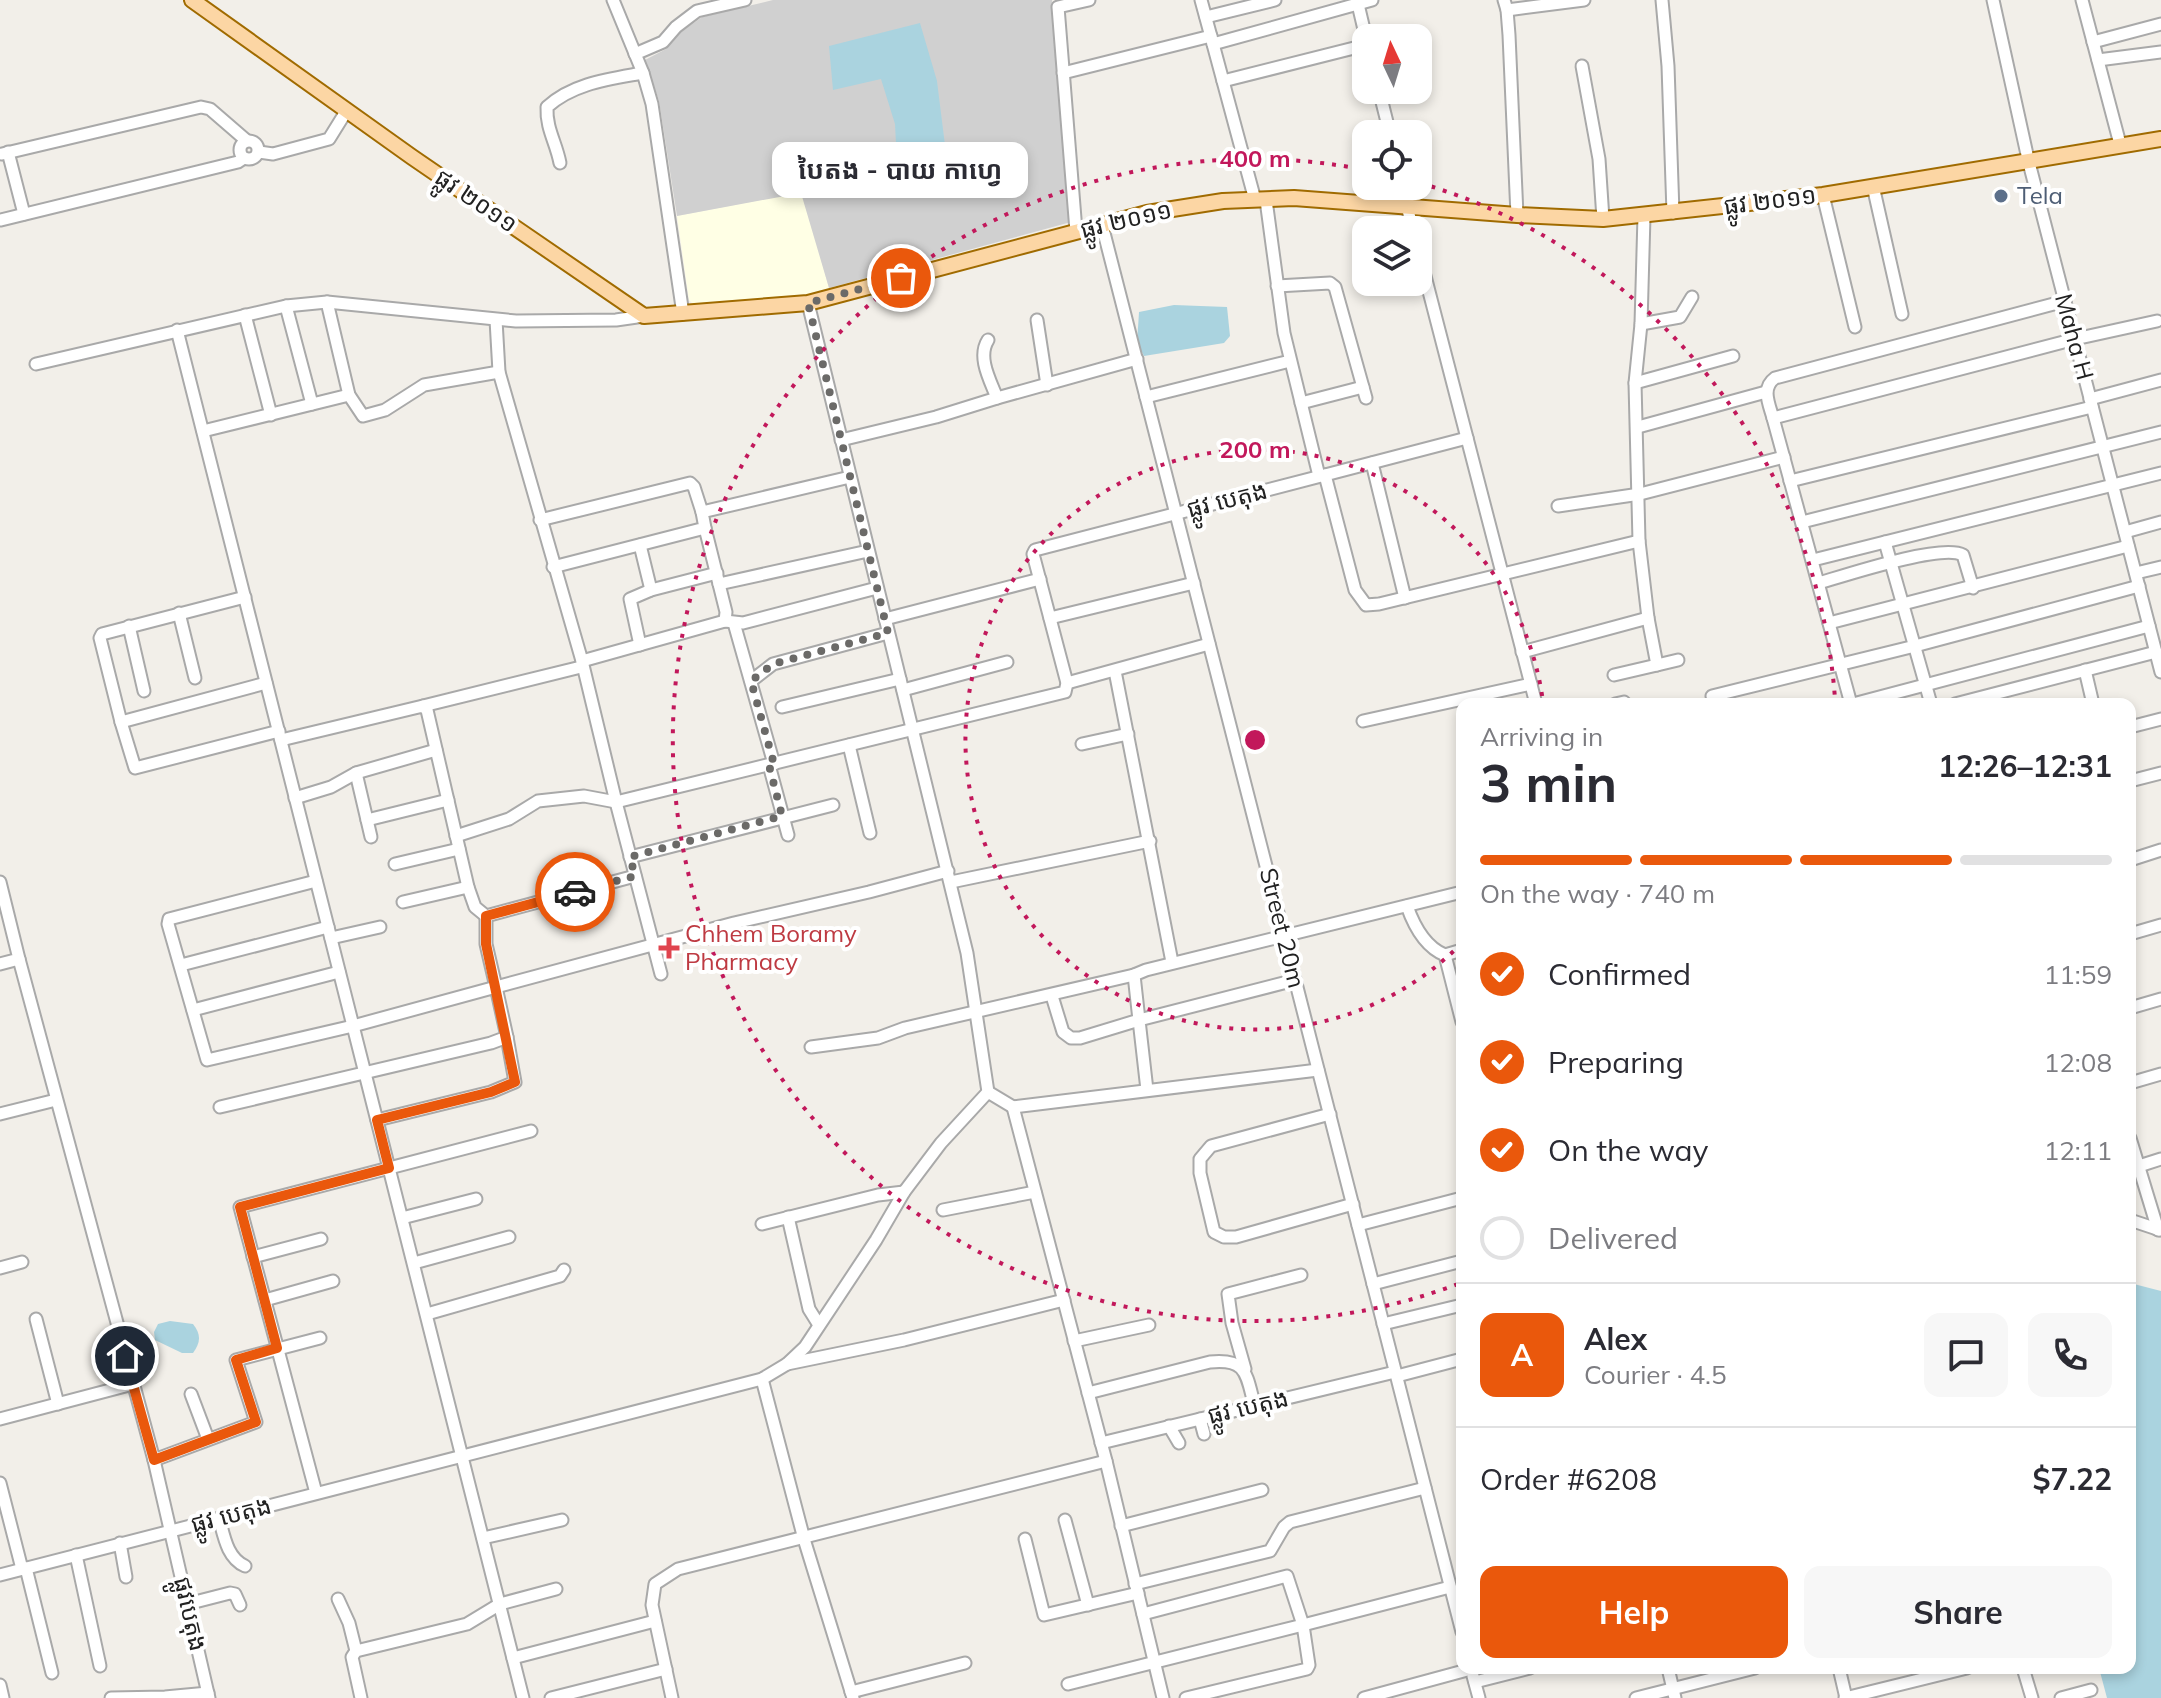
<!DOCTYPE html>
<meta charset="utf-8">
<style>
:root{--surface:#fff;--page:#f7f7f7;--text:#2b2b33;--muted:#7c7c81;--line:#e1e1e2;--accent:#ea580c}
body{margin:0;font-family:Mulish,"Noto Sans Khmer",sans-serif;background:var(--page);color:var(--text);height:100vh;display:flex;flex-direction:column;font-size:30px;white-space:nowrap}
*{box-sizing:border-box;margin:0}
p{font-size:26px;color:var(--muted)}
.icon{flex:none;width:44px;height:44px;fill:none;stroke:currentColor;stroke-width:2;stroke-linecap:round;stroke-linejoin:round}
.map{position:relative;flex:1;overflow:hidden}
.side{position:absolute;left:1456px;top:698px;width:680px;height:976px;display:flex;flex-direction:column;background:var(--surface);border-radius:16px;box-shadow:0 4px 12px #0003}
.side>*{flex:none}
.needle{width:52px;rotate:356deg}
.fabs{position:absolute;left:1352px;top:24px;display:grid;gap:16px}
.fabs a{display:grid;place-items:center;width:80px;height:80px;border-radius:16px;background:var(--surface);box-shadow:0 4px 12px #0003;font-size:40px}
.pin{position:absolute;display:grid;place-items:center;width:68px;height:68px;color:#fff;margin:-34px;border:4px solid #fff;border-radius:50%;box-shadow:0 2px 8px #0007}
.courier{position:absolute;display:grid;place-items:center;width:80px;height:80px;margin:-40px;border:6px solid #ea580c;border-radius:50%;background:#fff;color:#222;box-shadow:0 2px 10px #0007}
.bubble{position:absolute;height:56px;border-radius:16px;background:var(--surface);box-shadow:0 4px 12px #0003;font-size:26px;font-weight:700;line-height:56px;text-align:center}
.overview em{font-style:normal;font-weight:700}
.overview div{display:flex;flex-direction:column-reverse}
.overview{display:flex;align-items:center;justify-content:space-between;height:136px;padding:0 24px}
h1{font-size:52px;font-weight:700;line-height:60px}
.bar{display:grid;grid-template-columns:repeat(4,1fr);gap:12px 8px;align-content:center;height:96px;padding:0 24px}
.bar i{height:10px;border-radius:6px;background:var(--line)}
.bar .current{background:var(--accent)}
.bar p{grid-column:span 4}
.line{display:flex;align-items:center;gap:20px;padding:0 24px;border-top:2px solid var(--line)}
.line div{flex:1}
.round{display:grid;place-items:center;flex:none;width:84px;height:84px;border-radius:16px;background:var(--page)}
ol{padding:0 24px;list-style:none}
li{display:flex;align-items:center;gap:24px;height:88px}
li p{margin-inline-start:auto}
li .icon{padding:8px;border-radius:50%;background:var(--accent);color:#fff;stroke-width:4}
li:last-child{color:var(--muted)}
li i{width:44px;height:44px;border:4px solid var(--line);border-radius:50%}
.primary-button{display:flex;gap:16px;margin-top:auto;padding:16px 24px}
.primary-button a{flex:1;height:92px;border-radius:16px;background:var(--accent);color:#fff;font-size:32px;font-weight:700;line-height:92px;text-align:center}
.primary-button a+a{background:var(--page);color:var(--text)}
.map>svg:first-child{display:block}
</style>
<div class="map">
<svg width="2161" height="1698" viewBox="0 0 2161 1698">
<rect width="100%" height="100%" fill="#f2efe9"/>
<polygon fill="#ffffe5" points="802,192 829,288 808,294 693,304 689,300 677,216"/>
<polygon fill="#d0d0d0" points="773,0 1052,0 1071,222 829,288 801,193 677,216 659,101 645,60 666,49 681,32 702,17"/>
<g fill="#aad3df">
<polygon points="920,23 937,81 948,169 842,190 835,158 896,144 895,124 881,79 833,90 829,46"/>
<polygon points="1174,305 1227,307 1230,336 1224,343 1144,356 1137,343 1139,312"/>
<polygon points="2130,1283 2161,1291 2161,1698 2107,1698 2099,1668 2130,1668"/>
<path d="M170,1321L193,1324C201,1334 201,1342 193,1353H182L155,1340L154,1332L158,1324Z"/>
</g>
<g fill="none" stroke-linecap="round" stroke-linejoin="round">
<defs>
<g id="minor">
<polyline points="613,0 643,73 652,104 683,314"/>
<polyline points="1201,0 1213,44 1372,0"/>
<polyline points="1357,0 1366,38"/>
<polyline points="1504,0 1507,10 1509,35 1517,215"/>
<polyline points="1662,0 1668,66 1673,213"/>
<polyline points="1993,0 2028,159 2161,672"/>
<polyline points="2082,0 2120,144"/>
<polyline points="1507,10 1584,0"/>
<polyline points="1206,17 1275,0"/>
<polyline points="2093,42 2161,24"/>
<polyline points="1213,44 1255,200"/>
<polyline points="635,54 663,42 676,27 697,11 745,0"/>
<polyline points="2098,60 2161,52"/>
<polyline points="1582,66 1599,159 1603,219"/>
<polyline points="1063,73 1211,36"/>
<polyline points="1223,81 1366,45"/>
<polyline points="1379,90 1390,134"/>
<circle cx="249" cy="150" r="9"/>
<polyline points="8,152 24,214"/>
<polyline points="259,152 273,154 329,139 347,110"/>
<polyline points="2,154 201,107 210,109 247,141"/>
<path d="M560,163C556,142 546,129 547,107C573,83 610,79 643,73"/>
<polyline points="1402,186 1413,230"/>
<polyline points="1873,186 1902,314"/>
<polyline points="1823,195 1855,327"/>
<polyline points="1266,200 1284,333 1319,476"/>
<polyline points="1,220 238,162 244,158"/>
<polyline points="1102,225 1462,1632"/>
<polyline points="1076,231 1058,7 1089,0"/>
<polyline points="1418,249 1536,704"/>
<polyline points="1277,286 1330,283 1335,287 1366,398"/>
<polyline points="327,302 349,395 363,416 385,410 424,385 499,372"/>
<polyline points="286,306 312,404"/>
<polyline points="245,315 271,415"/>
<polyline points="496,320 499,372 582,661 616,802 661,974"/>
<polyline points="1037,320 1047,385"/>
<polyline points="1641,324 1680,317 1692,297"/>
<polyline points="177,330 523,1698"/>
<path d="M988,340C977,357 990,380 997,398L1137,359"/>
<polyline points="36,364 286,306 327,302 516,321 616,320 644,316"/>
<polyline points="1635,383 1733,356"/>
<polyline points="1146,397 1290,361"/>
<polyline points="2090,399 2161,380"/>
<polyline points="1301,403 1363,387"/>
<polyline points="1773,418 2075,339 2157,321"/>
<polyline points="1638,427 1766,392"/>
<polyline points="203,431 349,395"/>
<polyline points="1467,438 1325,475 1355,590 1366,605 1379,604 1639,541"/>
<polyline points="841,440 936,417 997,398"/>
<polyline points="1372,463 1405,598"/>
<polyline points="1790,481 2092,407"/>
<polyline points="1558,506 1640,494 1784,457"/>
<polyline points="540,520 690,483 694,487 702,512"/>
<polyline points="1802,522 2161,432"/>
<polyline points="2125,532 2161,522"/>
<polyline points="1885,542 1931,704"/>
<polyline points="640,545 651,590"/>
<polyline points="1813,560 2161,473"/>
<polyline points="553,567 705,528 702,512 850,477"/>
<polyline points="2136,573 2161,567"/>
<path d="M1819,583C1846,575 1942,543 1963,555L1973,588"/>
<polyline points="719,584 868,551"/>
<polyline points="245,597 102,634 100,638 121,722 135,768 279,731"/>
<polyline points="179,613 195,678"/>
<polyline points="1050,618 1194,583"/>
<polyline points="885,619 1040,579"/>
<polyline points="725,621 743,623 877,588"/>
<polyline points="734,623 774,764"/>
<polyline points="1829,623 2128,546"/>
<polyline points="129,626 144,691"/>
<polyline points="640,645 630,599 651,590 717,573"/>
<polyline points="1522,652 1648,618"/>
<polyline points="582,661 725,621 726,612 705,528"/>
<polyline points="1657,665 1678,660"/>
<polyline points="2085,670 2093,704"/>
<polyline points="1115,671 1172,962"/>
<polyline points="1614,675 1657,665 1648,618 1639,541 1635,383 1641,324 1644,216"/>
<polyline points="751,681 773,664 888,633"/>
<polyline points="1067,683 1209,644"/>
<polyline points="903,690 1007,662"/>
<polyline points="1615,704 1624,702"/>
<polyline points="1714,704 1712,696 1915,646 2139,586"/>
<path d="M1851,704L1773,418C1769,404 1761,388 1775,378L2065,301"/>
<polyline points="1853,704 2149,626"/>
<polyline points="1955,704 2156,652"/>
<polyline points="423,706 581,667"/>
<polyline points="782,707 900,679"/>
<polyline points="1363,721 1531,684"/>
<polyline points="121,722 266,683"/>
<polyline points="2130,727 2161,719"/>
<polyline points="281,740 423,706 427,710 468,887 475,907 486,916"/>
<polyline points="1082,744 1128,734"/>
<polyline points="849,745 870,833"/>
<polyline points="769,765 788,835"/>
<polyline points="356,773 371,837"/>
<polyline points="2130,781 2161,773"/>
<polyline points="295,798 331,787 356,773 436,750"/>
<polyline points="367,820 448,800"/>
<polyline points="456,836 509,819 538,801 584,796 616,802 1065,692 1067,683 1033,554 1035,550 1325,475"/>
<polyline points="630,857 833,805"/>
<polyline points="2130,860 2161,850"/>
<polyline points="395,864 459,849"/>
<polyline points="0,882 19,959 0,964"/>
<polyline points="951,882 1150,841"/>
<polyline points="403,902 468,887"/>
<path d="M1407,906C1414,926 1425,947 1445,955L1462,1022"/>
<polyline points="486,916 486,944 496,987 734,923 869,892 948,871"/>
<polyline points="486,916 635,876"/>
<polyline points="2130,934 2161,925"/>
<polyline points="331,938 380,927"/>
<polyline points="1445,955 1462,950"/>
<polyline points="19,959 154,1460 209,1698"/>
<polyline points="181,965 328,927"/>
<polyline points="1052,996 1063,1032 1071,1038 1080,1038 1139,1020 1134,975 1146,970 1462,892"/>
<polyline points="2130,1008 2161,999"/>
<polyline points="193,1010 339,972"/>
<polyline points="811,1047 878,1038 905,1028 1134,975"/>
<polyline points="2130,1083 2161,1074"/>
<polyline points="1147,1090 1139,1020 1295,980"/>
<polyline points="988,1092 1013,1107 1318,1070"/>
<polyline points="220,1107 491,1043 507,1037 496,987 353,1026 207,1060 168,924 169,919 316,881"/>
<polyline points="1013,1107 1106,1461 1163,1698"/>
<polyline points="0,1114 56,1100"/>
<polyline points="1330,1114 1211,1146 1200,1159 1200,1173 1214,1232 1224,1237 1236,1237 1353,1204"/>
<polyline points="377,1120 491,1092 515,1082 507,1037"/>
<polyline points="2130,1138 2158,1230"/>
<polyline points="2139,1166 2161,1159"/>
<polyline points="943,1210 1035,1192"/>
<polyline points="788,1217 809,1309 819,1325"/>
<polyline points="402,1218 476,1199"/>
<polyline points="2130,1220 2160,1230"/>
<polyline points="762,1224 878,1195 904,1192"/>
<polyline points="1358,1225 1462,1198"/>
<polyline points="253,1257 321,1239"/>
<polyline points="414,1263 509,1237"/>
<polyline points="0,1268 22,1262"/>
<polyline points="1373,1284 1462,1261"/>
<polyline points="265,1300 333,1281"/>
<polyline points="427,1314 560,1276 564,1270"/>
<polyline points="36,1319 58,1404"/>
<polyline points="1383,1324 1462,1305"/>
<polyline points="1074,1341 1149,1325"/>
<polyline points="787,1364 904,1340 1064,1300"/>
<polyline points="1245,1369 1232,1323 1228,1294 1301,1275"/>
<polyline points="1397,1376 1462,1359"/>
<polyline points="762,1379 804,1539 853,1698"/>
<path d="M1088,1393L1210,1362C1248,1358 1246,1375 1255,1407"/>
<polyline points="191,1394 208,1439"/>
<polyline points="0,1419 133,1384"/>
<polyline points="1200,1419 1204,1434"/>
<polyline points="1169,1426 1179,1443"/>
<polyline points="1101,1443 1395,1372"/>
<polyline points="154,1460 256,1422 236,1360 320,1338"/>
<polyline points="0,1483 22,1569"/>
<polyline points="316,1493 240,1207 531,1131"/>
<path d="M219,1518C224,1536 227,1558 245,1566"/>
<polyline points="1065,1520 1088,1605"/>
<polyline points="1121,1526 1262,1490"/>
<polyline points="483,1538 562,1520"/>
<polyline points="1025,1539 1044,1615 1138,1593"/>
<polyline points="120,1543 126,1577"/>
<polyline points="76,1555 100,1666"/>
<polyline points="26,1568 52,1673"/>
<polyline points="0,1575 762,1379 787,1364 805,1347 876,1240 904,1192 941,1143 988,1092 967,953 808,303"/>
<polyline points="1135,1584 1270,1551 1284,1527 1290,1522 1425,1488"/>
<polyline points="338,1599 349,1623 356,1651"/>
<polyline points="187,1604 230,1593 235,1594 240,1605"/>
<polyline points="1143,1614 1287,1576 1303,1625 1450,1587"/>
<polyline points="513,1658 655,1621"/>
<polyline points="1668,1668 1675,1698"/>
<polyline points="1839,1668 1846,1698"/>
<polyline points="2023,1668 2032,1698"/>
<polyline points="1473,1676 1479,1698"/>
<polyline points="1475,1682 1530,1668"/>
<polyline points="1068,1684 1303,1625 1309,1665 1307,1669 1186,1698"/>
<polyline points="0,1685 3,1698"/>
<polyline points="851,1692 965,1663"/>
<polyline points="111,1698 165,1697 208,1693"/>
<polyline points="361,1698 352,1657 356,1651 467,1624 500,1604 556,1589"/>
<polyline points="551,1698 666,1669"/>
<polyline points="672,1698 652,1605 655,1584 678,1569 1106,1461"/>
<polyline points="1364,1698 1471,1669"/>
<polyline points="1636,1698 1755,1668"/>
<polyline points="1845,1698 1967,1668"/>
<polyline points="2061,1698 2091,1690"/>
</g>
<polyline id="major" points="192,0 412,157 644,316 808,303 1147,213 1223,201 1294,198 1517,215 1603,219 1823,195 2161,139"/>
</defs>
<use href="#minor" stroke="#a9a9a9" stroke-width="15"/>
<use href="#major" stroke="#a06b00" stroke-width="18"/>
<use href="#minor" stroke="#fff" stroke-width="11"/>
<use href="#major" stroke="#fcd6a4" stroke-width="14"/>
</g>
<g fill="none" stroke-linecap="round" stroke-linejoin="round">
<polyline stroke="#6b6a68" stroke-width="8" stroke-dasharray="0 14.4" points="575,892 635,876 630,857 782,816 769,765 774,764 751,681 773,664 888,633 808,303 901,278"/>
<polyline stroke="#ea580c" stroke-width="10" points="125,1356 154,1460 256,1422 236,1360 277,1348 240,1207 389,1168 377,1120 491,1092 515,1082 486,944 486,916 575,892"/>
</g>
<g fill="none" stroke="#c2185b" stroke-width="4" stroke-dasharray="4 8">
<path d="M1462 943A290 290 0 1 1 1543 702"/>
<path d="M1458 1284A581 581 0 1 1 1366 170M1420 183A581 581 0 0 1 1835 699"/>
</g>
<circle fill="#5c6f8a" stroke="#fff" stroke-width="3" cx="2001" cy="196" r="8"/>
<path fill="#e0444e" stroke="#fff" stroke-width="3" d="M665 936h8v8h8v8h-8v8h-8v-8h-8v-8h8z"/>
<g text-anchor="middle" stroke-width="8" stroke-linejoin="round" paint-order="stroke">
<g font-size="24" fill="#4e5e75" stroke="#fff" text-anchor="start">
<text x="2017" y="204">Tela</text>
</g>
<g font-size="24" fill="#222" stroke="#fff">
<text transform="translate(476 201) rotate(34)" y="8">ផ្លូវ ២០១១</text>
<text transform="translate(1770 201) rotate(-7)" y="8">ផ្លូវ ២០១១</text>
<text transform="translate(1126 220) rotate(-13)" y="8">ផ្លូវ ២០១១</text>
<text transform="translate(2074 337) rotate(75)" y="8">Maha H</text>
<text transform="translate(1227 500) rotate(-14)" y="8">ផ្លូវ បេតុង</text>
<text transform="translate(1282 928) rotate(76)" y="8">Street 20m</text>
<text transform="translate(1248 1407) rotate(-13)" y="8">ផ្លូវ បេតុង</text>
<text transform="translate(231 1515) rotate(-14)" y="8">ផ្លូវ បេតុង</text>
<text transform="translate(190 1614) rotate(77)" y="8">ផ្លូវបេតុង</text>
</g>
<g font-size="24" fill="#be3a42" stroke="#fff" text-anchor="start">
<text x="685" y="942">Chhem Boramy<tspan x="685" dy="28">Pharmacy</tspan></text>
</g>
</g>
<circle cx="1255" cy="740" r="12" fill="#c2185b" stroke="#fff" stroke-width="4"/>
<g font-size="24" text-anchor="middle" font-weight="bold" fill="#c2185b" stroke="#fff" stroke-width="8" stroke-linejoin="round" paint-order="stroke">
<text x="1255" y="167">400 m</text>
<text x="1255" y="458">200 m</text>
</g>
</svg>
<div class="fabs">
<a><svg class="needle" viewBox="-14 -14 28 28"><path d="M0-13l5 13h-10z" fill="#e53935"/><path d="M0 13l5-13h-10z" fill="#7c7c81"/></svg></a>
<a><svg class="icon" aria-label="locate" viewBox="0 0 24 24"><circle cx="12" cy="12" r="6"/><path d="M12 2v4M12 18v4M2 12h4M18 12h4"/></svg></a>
<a><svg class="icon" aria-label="layers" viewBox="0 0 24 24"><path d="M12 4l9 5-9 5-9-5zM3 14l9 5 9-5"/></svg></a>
</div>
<div class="pin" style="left:901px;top:278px;background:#ea580c"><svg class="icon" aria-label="bag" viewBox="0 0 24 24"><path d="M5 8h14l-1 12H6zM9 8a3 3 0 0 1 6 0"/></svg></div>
<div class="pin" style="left:125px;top:1356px;background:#1f2937"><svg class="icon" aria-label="home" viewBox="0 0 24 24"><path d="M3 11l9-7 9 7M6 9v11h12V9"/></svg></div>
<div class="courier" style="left:575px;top:892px"><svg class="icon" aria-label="car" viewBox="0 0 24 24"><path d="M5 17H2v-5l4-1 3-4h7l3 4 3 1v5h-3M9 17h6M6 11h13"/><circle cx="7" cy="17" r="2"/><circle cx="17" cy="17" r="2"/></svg></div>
<div class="bubble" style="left:772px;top:142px;width:256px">បៃតង - បាយ កាហ្វេ</div>
<section class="side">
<div class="overview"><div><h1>3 min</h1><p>Arriving in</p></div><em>12:26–12:31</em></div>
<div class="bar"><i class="current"></i><i class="current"></i><i class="current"></i><i></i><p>On the way · 740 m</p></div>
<ol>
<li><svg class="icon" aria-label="check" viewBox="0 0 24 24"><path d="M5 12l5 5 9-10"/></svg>Confirmed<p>11:59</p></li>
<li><svg class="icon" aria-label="check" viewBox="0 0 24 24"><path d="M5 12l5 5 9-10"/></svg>Preparing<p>12:08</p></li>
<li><svg class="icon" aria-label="check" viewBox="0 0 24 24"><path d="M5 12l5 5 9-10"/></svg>On the way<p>12:11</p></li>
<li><i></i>Delivered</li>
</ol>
<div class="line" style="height:144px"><b class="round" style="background:var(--accent);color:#fff">A</b><div><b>Alex</b><p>Courier · 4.5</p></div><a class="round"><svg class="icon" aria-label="chat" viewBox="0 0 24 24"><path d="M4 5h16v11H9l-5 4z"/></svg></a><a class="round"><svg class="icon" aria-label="phone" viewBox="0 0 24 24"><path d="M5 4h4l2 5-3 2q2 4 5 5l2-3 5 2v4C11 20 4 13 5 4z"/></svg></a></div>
<div class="line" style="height:104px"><div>Order #6208</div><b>$7.22</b></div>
<div class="primary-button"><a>Help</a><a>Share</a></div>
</section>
</div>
